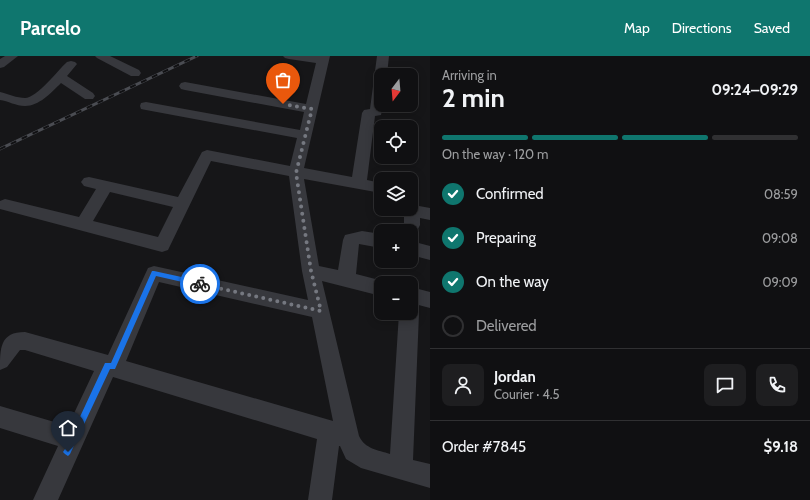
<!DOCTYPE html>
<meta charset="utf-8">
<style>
:root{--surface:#101012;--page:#1e1e20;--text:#f1f3f6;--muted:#9c9d9f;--line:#303032;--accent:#0f766e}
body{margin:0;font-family:Cabin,sans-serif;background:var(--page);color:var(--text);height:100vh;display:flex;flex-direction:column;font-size:15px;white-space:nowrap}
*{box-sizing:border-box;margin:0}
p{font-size:13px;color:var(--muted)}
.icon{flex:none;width:22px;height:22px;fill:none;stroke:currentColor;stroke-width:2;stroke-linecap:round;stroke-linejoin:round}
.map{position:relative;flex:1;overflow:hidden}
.panel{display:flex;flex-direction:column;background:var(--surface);width:380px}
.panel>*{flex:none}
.needle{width:26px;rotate:196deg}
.fabs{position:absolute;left:374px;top:12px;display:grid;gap:8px}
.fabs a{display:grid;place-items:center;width:44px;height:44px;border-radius:8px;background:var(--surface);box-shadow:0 2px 10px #0003,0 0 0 1px var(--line);font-size:20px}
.pin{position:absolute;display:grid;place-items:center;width:34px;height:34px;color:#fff;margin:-41px -17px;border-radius:50% 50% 50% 0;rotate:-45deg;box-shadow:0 0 4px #0007}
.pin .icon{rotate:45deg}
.courier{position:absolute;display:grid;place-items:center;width:40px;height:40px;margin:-20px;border:3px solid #1a73e8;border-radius:50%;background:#fff;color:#222;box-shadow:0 1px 5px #0007}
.summary em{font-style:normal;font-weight:700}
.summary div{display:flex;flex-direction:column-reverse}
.summary{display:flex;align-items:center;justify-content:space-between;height:68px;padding:0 12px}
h1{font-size:26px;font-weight:700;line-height:30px}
.bar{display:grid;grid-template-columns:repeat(4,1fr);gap:6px 4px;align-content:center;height:48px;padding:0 12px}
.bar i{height:5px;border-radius:3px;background:var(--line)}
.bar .current{background:var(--accent)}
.bar p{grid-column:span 4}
.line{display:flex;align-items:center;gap:10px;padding:0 12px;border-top:1px solid var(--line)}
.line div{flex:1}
.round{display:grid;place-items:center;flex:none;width:42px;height:42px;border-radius:8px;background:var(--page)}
ol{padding:0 12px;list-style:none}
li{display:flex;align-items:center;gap:12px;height:44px}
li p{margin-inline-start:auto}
li .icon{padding:4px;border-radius:50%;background:var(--accent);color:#fff;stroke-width:4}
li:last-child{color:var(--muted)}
li i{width:22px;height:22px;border:2px solid var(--line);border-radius:50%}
header{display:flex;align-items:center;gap:24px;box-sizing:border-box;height:56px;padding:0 20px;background:var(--accent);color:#fff}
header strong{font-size:19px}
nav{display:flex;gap:22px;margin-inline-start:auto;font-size:14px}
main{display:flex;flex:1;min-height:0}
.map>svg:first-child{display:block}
</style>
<header>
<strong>Parcelo</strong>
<nav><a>Map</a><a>Directions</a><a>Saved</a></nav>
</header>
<main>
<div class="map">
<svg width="430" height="444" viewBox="0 0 430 444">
<rect width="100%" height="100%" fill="#161618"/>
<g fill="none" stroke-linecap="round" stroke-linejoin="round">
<g fill="#37383d" fill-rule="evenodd">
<polygon points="5,0 18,0 4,11 0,12 0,3"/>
<polygon points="95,0 110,0 139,14 141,17 139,20 131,20 97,2"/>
<path d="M283,0H330L304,112L352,121L362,57L364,54L370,53L377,0H389L387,19H381V49H383L381,59L375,60L367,124L381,127V137L304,123L319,210L338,214L343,184L345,179L362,175L381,178V192L359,188L356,218L387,226L381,227V240L322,225L359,380C365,393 378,394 390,398L399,257H411V249L416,251L419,257L413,404L430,408V432L361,412L346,403L340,390H339L332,444H308L317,383L113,321L58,444H33L58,390L0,372V350L68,370L94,315L25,294H20L7,311L0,314C0,292 0,276 25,276L108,299L148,212L154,210L308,244L302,215L289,120L211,105L168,194L162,196L0,153V145L5,143L79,161L96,133L84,130L81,126L84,122L89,121L178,141L202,96L207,94L290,110L297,82L146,54L141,53L140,50L141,47L146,46L300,74L304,56L185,34L181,33L179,30L181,27L185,26L306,48L316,7L289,3L285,2ZM110,136L173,151L158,181L93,165ZM159,226L312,261L333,365L126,305Z"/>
<path d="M71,5L75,6L77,8L67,20L93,37L95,40L93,43H85L61,27C51,37 39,50 25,50C16,50 8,45 0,44V36C8,38 17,42 25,42C37,42 58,14 67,6Z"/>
<polygon points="411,132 416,134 419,138 419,150 430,152 430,164 420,162 420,169 418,173 412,175 406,173 404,169 404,153 411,153"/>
<polygon points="411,185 430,190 430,204 411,199"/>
<polygon points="411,231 430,236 430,252 411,247"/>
</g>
<defs>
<polyline id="rail" points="0,93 197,0"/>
</defs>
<use href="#rail" stroke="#4a4c52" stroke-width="3"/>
<use href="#rail" stroke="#111113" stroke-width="2" stroke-dasharray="6" stroke-linecap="butt"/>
</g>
<polygon fill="#1a73e8" points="152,215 154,215 200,225 203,228 200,230 156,220 115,313 110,313 70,398 68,400 65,398 63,396 65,393 105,307 111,307"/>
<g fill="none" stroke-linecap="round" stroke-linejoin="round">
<polyline stroke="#757880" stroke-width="4" stroke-dasharray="0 7.2" points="200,228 321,255 311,215 296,117 312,53 283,48"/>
</g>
</svg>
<div class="fabs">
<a><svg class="needle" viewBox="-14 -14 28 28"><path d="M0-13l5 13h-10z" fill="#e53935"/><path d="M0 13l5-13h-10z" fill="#9c9d9f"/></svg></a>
<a><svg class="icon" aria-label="locate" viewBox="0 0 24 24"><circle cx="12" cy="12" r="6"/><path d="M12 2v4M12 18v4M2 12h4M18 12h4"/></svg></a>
<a><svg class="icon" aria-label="layers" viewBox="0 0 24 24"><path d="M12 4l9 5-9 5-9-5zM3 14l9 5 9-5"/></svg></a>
<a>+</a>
<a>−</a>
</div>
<div class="pin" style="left:283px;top:48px;background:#ea580c"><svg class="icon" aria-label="bag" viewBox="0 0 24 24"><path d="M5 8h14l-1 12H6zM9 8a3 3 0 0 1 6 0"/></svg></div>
<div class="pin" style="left:68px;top:396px;background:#1f2937"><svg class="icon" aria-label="home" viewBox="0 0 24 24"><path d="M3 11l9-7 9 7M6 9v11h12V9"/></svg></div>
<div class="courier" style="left:200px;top:228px"><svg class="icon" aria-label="bike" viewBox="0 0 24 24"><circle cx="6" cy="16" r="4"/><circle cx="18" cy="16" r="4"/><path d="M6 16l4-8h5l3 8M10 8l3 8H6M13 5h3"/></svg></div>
</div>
<section class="panel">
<div class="summary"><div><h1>2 min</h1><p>Arriving in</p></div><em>09:24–09:29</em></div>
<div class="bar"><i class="current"></i><i class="current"></i><i class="current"></i><i></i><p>On the way · 120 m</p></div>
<ol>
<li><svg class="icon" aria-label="check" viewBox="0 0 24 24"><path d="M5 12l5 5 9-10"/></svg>Confirmed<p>08:59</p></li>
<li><svg class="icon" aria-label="check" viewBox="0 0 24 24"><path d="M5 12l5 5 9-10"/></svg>Preparing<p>09:08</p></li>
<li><svg class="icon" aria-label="check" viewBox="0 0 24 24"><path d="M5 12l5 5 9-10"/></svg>On the way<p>09:09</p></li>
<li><i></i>Delivered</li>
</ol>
<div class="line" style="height:72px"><a class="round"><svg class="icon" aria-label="person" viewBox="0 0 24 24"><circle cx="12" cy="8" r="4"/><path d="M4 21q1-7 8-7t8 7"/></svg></a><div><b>Jordan</b><p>Courier · 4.5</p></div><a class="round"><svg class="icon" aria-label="chat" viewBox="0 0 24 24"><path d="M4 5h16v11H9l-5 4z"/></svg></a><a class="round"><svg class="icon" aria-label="phone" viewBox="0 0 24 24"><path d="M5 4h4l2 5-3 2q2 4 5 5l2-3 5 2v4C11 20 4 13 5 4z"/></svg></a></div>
<div class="line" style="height:52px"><div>Order #7845</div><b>$9.18</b></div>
</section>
</main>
